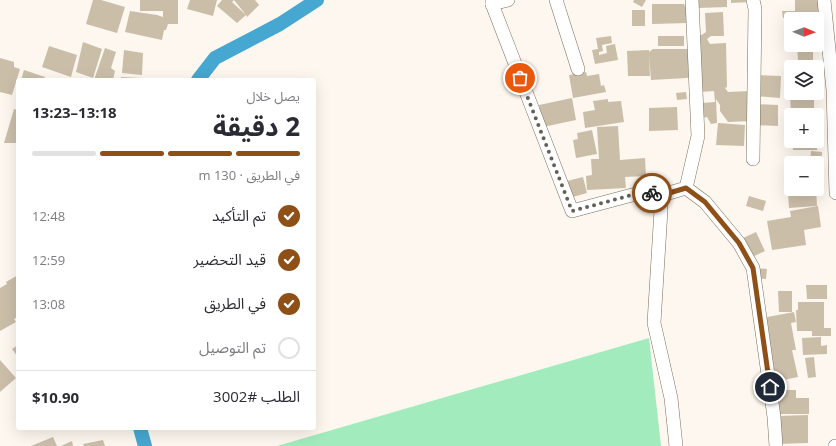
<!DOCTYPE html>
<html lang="ar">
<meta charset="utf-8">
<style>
:root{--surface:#fff;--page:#f2f2f3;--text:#2b2b33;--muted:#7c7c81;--line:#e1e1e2;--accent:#8f5018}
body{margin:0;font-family:"Open Sans","Noto Sans Arabic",sans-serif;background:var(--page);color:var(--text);direction:rtl;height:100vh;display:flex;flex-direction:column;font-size:15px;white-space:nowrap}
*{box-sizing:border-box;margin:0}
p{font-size:13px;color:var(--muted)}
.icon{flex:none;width:22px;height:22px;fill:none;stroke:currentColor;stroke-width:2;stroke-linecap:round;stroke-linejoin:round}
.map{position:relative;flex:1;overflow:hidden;direction:ltr}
.side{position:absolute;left:16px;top:78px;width:300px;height:352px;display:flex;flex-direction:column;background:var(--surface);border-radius:4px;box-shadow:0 4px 16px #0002;direction:rtl}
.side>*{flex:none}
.needle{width:26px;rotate:91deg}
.fabs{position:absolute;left:784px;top:12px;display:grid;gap:8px}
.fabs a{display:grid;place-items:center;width:40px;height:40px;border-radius:4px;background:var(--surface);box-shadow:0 4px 16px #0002;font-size:20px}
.pin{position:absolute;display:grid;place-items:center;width:34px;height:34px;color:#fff;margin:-17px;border:2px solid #fff;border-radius:50%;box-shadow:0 1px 4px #0007}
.courier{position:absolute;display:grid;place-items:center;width:40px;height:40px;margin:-20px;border:3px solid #8f5018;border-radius:50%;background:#fff;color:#222;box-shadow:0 1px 5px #0007}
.summary em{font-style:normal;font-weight:700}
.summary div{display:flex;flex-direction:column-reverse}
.summary{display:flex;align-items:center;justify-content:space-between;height:68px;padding:0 16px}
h1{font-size:26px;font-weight:700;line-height:30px}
.bar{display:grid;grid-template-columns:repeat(4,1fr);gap:6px 4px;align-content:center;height:48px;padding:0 16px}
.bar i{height:5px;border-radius:3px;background:var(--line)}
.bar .current{background:var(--accent)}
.bar p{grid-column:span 4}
.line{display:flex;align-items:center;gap:10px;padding:0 16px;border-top:1px solid var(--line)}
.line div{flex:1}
ol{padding:0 16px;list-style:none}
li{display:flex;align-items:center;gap:12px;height:44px}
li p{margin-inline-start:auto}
li .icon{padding:4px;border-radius:50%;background:var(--accent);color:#fff;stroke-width:4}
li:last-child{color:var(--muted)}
li i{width:22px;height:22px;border:2px solid var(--line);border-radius:50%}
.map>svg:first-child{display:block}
</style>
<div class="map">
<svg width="836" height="446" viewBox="0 0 836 446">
<rect width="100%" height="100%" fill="#fdf7ef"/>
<polygon fill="#a2ebbc" points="649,338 661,446 277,446"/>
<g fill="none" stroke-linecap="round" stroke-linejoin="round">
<g stroke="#46a7d1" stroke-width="14">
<polyline points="198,80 215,58 280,24 317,0"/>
<polyline points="140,428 145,446"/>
</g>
</g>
<g fill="#cbbea9" fill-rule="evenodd">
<polygon points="93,0 101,0 125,7 117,33 86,24"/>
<polygon points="140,0 178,0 178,24 168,24 166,30 164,30 162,40 125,32 130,11 157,15 163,17 163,11 140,11"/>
<polygon points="190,0 217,0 213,16 187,9"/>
<path d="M222,0H255L259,5L247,17L246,15L237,23L217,6ZM234,0L246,15L232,2Z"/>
<polygon points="634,0 646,0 642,7 633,2"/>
<polygon points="693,0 727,0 727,7 697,8"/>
<polygon points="731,0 751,0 751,2 731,3"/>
<polygon points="795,0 821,0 821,18 783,18 782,11 795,11"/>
<polygon points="652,4 684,4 688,12 688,23 652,24"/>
<rect x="632" y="10" width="13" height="16"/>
<polygon points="723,12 724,36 711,36 707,39 710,44 726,43 727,87 725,88 728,92 750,91 751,121 728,122 720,111 720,105 716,99 717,123 711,124 707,117 702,118 701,103 715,102 714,91 700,92 699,71 701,44 697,38 706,32 705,13"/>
<polygon points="817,23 820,23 821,42 817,42"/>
<polygon points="611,36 612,43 602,45 603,51 599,52 599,55 607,53 606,46 615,44 618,60 595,64 592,50 598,49 596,38"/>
<rect x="658" y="36" width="26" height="10"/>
<polygon points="83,42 102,49 93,78 76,72"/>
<polygon points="49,46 77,55 71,77 42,67"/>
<polygon points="797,46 813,46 813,67 792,67 792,60 798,60"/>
<polygon points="105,48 116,52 111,68 115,71 113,80 94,80"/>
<polygon points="653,49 692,49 693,74 687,78 651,80 649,55 650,76 628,76 627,51 649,50 649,52"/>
<polygon points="124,50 143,53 142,75 122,73"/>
<polygon points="0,58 14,62 14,67 20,69 12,95 0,92"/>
<polygon points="24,70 45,77 44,80 21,80"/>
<polygon points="586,72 587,76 599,74 601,86 604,85 606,92 573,98 569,75"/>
<polygon points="756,75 781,76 780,98 754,96"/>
<polygon points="121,77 142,78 142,80 121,80"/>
<polygon points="784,79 791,79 791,93 814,93 814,115 791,115 790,94 784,94"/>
<polygon points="686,92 687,99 677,100 676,93"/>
<polygon points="572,98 576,120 543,127 539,105"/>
<polygon points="608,99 608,102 621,101 624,122 585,128 583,112 595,110 593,101"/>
<polygon points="755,104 778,105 778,126 754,125"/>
<polygon points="677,107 678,130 649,131 649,108"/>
<polygon points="14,109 18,110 18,143 4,143"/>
<polygon points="718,123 745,125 744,146 716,145"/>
<polygon points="618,126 620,160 645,158 646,176 625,177 626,188 587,190 586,176 592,175 591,159 599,159 597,127"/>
<polygon points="592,130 597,154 576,158 573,140 578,139 577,133"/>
<polygon points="792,141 817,141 817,150 793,150"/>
<polygon points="811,151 822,152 821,170 817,170 817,163 810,163"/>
<polygon points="583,177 587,193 569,198 567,181"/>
<polygon points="791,178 791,189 816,189 817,206 789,208 787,179"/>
<polygon points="749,196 766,201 763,211 746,206"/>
<polygon points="818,206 821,227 804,230 806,245 772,250 767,221 791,217 790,211"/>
<polygon points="756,232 765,251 750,258 741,239"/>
<polygon points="756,268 767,269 766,279 755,278"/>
<polygon points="18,275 18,317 14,319 16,322 0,331 0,288 7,284 6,282"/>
<polygon points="806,285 827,285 827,299 807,299"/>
<polygon points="778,291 792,291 792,312 779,312"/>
<polygon points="798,302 824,302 824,328 831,328 831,336 812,336 812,331 797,331 796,310 798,310"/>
<polygon points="794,312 796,322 791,323 796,350 792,350 798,377 769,383 762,318"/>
<polygon points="821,337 821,346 827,345 827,354 803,355 802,338"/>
<polygon points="18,345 18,357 12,349"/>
<polygon points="814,357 816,377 808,378 805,358"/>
<polygon points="0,360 16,378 0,392"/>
<polygon points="775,390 796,390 796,398 809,398 809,414 775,414"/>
<polygon points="808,415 808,443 777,444 777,416"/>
<polygon points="53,437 57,446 31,446"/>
<polygon points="103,440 105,446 84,446 83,444"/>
<polygon points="72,441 73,446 61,446"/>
</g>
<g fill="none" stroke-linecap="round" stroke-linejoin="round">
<defs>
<g id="minor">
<polyline points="492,0 492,4 572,211 647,191 659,196 686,188 705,202 739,243 753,268 774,417 776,446"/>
<polyline points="556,0 578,69"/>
<polyline points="824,0 833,90 836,193"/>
<polyline points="492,4 508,0"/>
<polyline points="753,159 755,9 753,0"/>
<polyline points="686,188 698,136 692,0"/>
<polyline points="659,196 661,210 654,323 671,398 676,446"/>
<polyline points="835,446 836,446"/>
</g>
</defs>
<use href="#minor" stroke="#7a6e5b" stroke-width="14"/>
<use href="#minor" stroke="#fff" stroke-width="13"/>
</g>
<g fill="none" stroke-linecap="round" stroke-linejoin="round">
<polyline stroke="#656058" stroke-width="4" stroke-dasharray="0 7.2" points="520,78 572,211 647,191 652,193"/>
<polyline stroke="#8f5018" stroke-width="5" points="652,193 659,196 686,188 705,202 739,243 753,268 770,387"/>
</g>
</svg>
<div class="fabs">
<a><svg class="needle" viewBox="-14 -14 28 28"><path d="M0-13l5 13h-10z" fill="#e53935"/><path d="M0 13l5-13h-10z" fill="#7c7c81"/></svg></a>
<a><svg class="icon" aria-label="layers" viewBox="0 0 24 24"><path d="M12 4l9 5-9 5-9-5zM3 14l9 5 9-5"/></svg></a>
<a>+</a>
<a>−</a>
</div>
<div class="pin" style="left:520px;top:78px;background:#ea580c"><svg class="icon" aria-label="bag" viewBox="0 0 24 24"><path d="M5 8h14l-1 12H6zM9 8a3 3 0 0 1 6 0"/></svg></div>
<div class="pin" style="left:770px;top:387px;background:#1f2937"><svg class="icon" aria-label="home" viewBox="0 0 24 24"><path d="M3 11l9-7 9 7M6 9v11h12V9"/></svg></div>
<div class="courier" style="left:652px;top:193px"><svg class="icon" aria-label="bike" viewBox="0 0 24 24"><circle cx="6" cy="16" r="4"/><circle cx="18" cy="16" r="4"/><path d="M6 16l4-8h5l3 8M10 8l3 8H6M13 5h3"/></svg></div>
<section class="side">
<div class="summary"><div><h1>2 دقيقة</h1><p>يصل خلال</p></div><em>13:18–13:23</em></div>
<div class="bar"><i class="current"></i><i class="current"></i><i class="current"></i><i></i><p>في الطريق · 130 m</p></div>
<ol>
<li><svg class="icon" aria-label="check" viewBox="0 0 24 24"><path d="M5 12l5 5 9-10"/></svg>تم التأكيد<p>12:48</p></li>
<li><svg class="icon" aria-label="check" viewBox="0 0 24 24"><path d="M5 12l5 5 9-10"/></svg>قيد التحضير<p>12:59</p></li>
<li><svg class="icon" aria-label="check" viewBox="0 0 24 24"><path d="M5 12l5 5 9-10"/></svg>في الطريق<p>13:08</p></li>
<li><i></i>تم التوصيل</li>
</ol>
<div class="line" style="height:52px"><div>الطلب #3002</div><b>$10.90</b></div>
</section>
</div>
